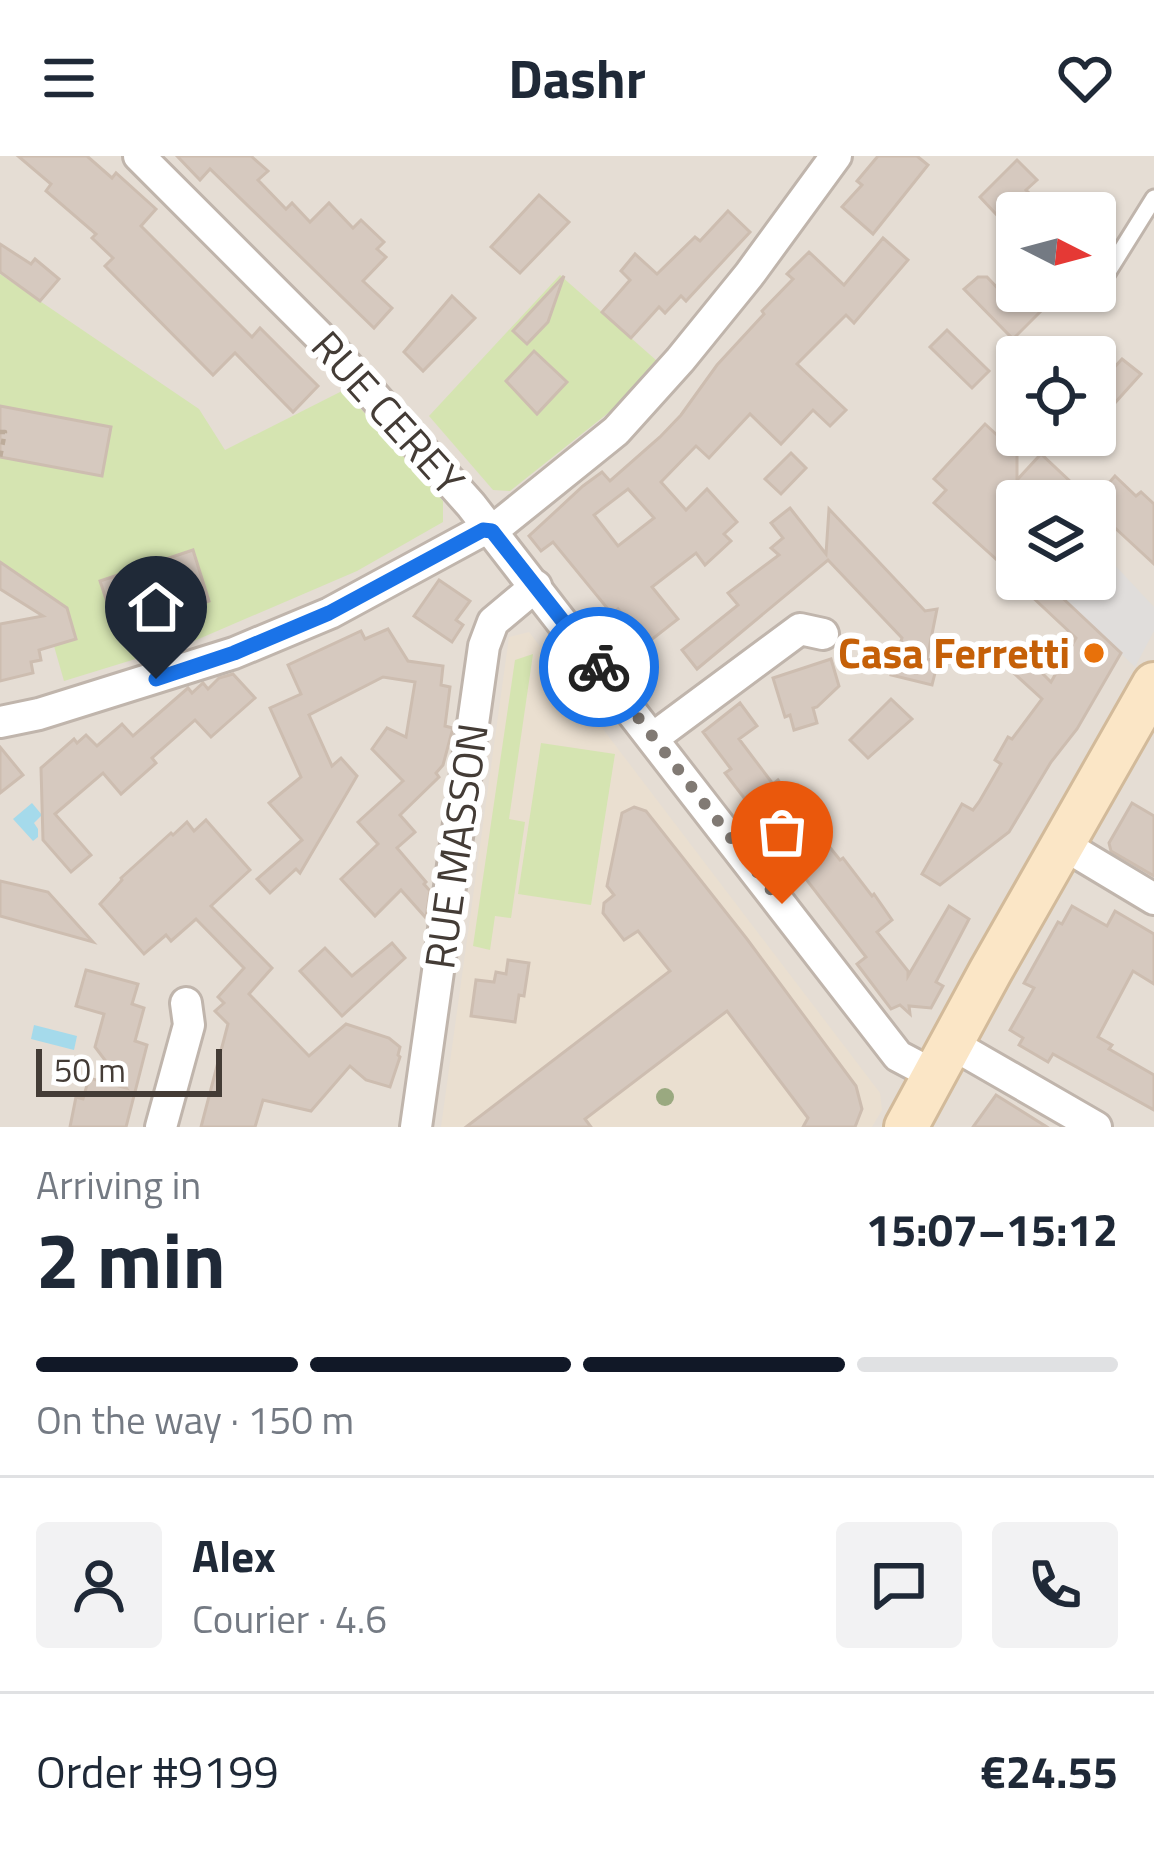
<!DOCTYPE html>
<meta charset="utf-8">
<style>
:root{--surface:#fff;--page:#f2f2f3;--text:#1f2937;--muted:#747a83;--line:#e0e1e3;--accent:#111827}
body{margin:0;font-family:"Titillium Web",sans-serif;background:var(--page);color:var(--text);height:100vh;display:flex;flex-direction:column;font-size:45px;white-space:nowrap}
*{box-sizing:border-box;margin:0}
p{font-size:39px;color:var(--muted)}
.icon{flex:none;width:66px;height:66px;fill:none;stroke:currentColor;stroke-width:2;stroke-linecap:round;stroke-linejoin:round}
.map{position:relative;height:971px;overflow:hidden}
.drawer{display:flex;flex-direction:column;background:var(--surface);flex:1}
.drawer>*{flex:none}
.needle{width:78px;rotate:96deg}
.fabs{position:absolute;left:996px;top:36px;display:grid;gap:24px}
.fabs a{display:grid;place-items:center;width:120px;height:120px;border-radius:12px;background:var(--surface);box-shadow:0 3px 9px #0004;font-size:60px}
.scale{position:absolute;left:36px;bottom:30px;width:186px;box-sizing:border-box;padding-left:12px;border:6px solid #443c36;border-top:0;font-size:33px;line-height:42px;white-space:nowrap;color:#443c36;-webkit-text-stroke:9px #fff;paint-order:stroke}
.pin{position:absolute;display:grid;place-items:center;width:102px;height:102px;color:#fff;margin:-123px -51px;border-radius:50% 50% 50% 0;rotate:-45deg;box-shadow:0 0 12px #0007}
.pin .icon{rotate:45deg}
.courier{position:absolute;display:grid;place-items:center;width:120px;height:120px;margin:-60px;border:9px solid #1a73e8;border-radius:50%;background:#fff;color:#222;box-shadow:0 3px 15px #0007}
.head em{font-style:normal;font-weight:700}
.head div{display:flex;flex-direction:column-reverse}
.head{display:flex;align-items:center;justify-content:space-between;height:204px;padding:0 36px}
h1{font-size:78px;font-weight:700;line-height:90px}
.bar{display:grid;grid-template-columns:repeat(4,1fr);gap:18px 12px;align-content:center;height:144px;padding:0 36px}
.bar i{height:15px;border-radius:9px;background:var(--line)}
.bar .selected{background:var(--accent)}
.bar p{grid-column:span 4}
.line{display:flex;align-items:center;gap:30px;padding:0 36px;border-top:3px solid var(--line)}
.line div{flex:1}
.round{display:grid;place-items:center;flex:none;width:126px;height:126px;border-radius:12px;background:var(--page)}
header{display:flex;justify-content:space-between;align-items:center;height:156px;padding:0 36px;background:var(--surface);font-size:54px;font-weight:700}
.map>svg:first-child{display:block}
</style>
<header><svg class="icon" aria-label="menu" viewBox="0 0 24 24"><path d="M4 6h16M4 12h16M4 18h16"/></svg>Dashr<svg class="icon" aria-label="heart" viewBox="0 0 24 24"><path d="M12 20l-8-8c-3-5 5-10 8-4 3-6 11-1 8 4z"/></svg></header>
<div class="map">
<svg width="1154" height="971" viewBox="0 0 1154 971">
<rect width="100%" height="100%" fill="#f2ece6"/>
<path fill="#e5ddd4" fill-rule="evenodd" d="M0,0H1154V971H0ZM1017,57H1095V135H1017ZM1017,201H1095V279H1017ZM1017,345H1095V423H1017Z"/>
<polygon fill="#eadfd0" points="529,476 880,937 882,954 872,971 441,971 509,481"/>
<g fill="#d5e4b1">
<polygon points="0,118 199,253 225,294 344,234 443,345 443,366 357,415 194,485 64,525 46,462 0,433"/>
<polygon points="560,119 657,205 617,250 510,335 493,334 429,260"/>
<polygon points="533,498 509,663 525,666 511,762 495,760 490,794 473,790 515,504"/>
<polygon points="541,587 615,598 591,749 518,738"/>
</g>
<polygon fill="#e0dddb" points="1096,389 1154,451 1154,475 1135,511 1054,434 1064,423 1095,423"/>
<g fill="#a5daeb">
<polygon points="32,647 42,659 34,667 38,673 38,681 33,685 13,663"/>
<polygon points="34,869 77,880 74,894 31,883"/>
</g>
<g fill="#d6c9bf" stroke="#cdbdb0" stroke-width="3" fill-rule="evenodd">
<polygon points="18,0 87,0 112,22 116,17 156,53 141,70 252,181 260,172 318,230 293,256 235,197 213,219 105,110 113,102 92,82 96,78 46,35 51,28"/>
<polygon points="177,0 251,0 268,15 258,24 286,53 292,47 310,66 329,47 353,72 361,64 384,86 377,93 386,101 363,125 392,152 374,172 210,13 200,24"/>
<polygon points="878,0 917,0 928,9 873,78 842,51 862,29 857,25"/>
<polygon points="1017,4 1037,24 1026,34 1037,45 1025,57 1017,57 1017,65 1009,72 980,41"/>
<polygon points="539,39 569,66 520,117 491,91"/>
<polygon points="728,55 750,76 686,145 681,140 665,157 659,151 631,182 602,156 630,124 621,115 635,98 657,118 695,81 700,85"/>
<path d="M883,82L908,104L854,167L846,159L797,208L846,254L830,270L813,254L781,288L750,258L709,302L696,290L661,326L686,354L707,333L737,366L724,378L731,385L705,409L696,397L652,431L678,463L646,488L618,453L612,458L553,386L541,395L529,380L583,330L602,316L610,325L660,281L681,259L717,209L764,158L762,155L793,123L787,118L809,96L844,129ZM628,333L654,362L618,390L594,359Z"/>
<polygon points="0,88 31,108 35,103 59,123 40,145 0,116"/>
<polygon points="564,120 548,166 527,188 513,175"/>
<polygon points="978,121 987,121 1006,141 1017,130 1017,135 1027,135 1044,152 1013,183 964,133"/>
<polygon points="452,140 475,162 423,215 404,196"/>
<polygon points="947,174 989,215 972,232 930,191"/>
<polygon points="534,195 567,226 537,258 506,225"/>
<polygon points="1122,203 1141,218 1095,269 1095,232"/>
<polygon points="0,250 111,271 102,320 0,301"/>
<polygon points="1017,258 1017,324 1041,298 1091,345 1017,345 1017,422 934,347 946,334 934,323 985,268 997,279"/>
<polygon points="791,297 806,312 781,338 765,323"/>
<polygon points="1115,320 1136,340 1141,336 1154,348 1154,408 1114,371 1095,390 1095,343"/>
<polygon points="790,352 826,398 829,353 925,455 937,453 927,503 938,505 932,529 891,519 902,482 828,404 697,513 682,494 738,449 728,437 779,399 771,392 783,382 771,367"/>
<polygon points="193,394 209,445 117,476 100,425"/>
<polygon points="0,406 67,452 76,483 39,494 41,504 31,506 33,517 0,525 0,468 43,460 0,433"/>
<polygon points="1013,423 1064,423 1054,434 1121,497 1077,573 1051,606 1009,676 940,729 922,718 962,648 973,654 979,646 1001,608 995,604 1008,581 1012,583 1042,543 1005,509 1020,495 1051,526 1076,482"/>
<polygon points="439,424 470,445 456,464 463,469 452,486 414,460"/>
<polygon points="388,473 408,505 443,510 441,529 450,531 445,570 453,572 443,609 436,617 439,621 400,659 415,676 397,692 426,726 424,728 430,735 426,762 401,734 375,760 341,723 378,688 358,666 403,625 372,593 387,572 406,581 415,526 383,521 309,559 332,610 341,602 357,620 300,717 296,713 270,737 257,723 302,684 269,647 301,621 270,552 301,538 288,509 361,475 365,483"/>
<polygon points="831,503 839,530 817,551 813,552 817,567 794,574 790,559 785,561 773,522"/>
<polygon points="233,518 255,542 211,581 195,564 152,602 156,607 121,638 103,617 55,658 91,699 71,716 43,684 41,612 74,583 77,587 86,579 97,590 122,568 133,580 188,532 192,537 203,527 208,533 219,522"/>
<polygon points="891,543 912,563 868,602 850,584"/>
<polygon points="740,547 757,570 739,583 773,628 778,624 800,653 793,659 817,690 824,684 840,704 843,702 872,740 874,738 892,764 877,776 908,815 908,820 949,750 969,763 936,826 943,830 931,852 909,850 910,858 900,849 891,853 857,808 866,801 786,697 778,704 739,654 748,647 725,617 731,613 703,576"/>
<polygon points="0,591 23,619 0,637"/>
<polygon points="1132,647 1154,660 1154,720 1111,695 1109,687"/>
<polygon points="634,651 646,655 747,783 856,930 862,953 855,971 803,971 808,962 727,855 585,963 591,971 466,971 670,815 638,775 624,784 603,757 604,747 614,739 607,730 622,657"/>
<polygon points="206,664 250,714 211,750 272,812 249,838 309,900 346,868 389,882 400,891 398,899 400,901 390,931 366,924 350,910 311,955 263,944 255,971 201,971 228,868 215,855 224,847 218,841 244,812 196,763 171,785 166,779 144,798 100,748 122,724 121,722 171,677 173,679 187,666 194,675"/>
<polygon points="0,725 48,736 93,786 0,760"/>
<polygon points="1072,750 1107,770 1115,755 1154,778 1154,828 1133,815 1098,881 1112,889 1109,893 1154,919 1154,954 1053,898 1048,906 1019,889 1023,882 1010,874 1034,832 1024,827 1058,766 1062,768"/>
<polygon points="392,787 405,802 342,860 300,815 325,792 352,820"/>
<polygon points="508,804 529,807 524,840 519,839 515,866 471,860 476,824 494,826 496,816 506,818"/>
<polygon points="86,814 138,828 132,848 144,852 135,885 147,889 126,971 70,971 76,941 83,943 89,922 126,932 95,891 104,858 76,850"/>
<polygon points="996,939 1047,971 973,971"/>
</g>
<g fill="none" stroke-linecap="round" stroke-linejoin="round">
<defs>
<polyline id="lane" points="1106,119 1154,42"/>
<g id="street">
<polyline points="139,0 331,192 471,349 898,900 934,919"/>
<polyline points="0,566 39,558 234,497 330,457 483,374 492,375 616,275 680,204 749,119 836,0"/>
<polyline points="653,582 800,473 823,478"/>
<polyline points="1064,689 1154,743"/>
<polyline points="952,888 1096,971"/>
<polyline points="161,971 189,869 186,847"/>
<polyline points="416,971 484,490 493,466 536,430"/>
</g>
<polyline id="secondary" points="906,971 990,816 1154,528"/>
</defs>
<use href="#lane" stroke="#c0b5ac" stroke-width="21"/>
<use href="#street" stroke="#c0b5ac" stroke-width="36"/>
<use href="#secondary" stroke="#d2ba9a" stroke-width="48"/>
<polyline stroke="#bdac9b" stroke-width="4.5" stroke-dasharray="6 6" stroke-linecap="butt" points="0,276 5,276 0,302"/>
<use href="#lane" stroke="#fff" stroke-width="15"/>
<use href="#street" stroke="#fff" stroke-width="30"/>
<use href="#secondary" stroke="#fbe6c6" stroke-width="42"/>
</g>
<circle fill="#9aa980" cx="665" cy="941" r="9"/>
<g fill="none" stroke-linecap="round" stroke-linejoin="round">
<polyline stroke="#817a74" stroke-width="12" stroke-dasharray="0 21.6" points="599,511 782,748"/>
<polyline stroke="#1a73e8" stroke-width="15" points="156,523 234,497 329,457 483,374 492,375 599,511"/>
</g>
<circle fill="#e8710a" stroke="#fff" stroke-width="4.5" cx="1094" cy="497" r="12"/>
<g text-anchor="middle" stroke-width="12" stroke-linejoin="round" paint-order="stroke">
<g font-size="42" fill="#443c36" stroke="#fff">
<text transform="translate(388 257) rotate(48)" y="15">RUE CEREY</text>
<text transform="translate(456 690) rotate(-82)" y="15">RUE MASSON</text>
</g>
<g font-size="42" font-weight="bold" fill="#c56008" stroke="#fff" text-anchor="end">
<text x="1070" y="512">Casa Ferretti</text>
</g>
</g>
</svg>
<div class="fabs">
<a><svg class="needle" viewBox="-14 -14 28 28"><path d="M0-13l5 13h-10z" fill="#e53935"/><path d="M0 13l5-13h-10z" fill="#747a83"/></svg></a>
<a><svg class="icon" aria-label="locate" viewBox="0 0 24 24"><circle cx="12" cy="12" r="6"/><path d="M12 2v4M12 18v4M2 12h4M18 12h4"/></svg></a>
<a><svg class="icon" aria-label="layers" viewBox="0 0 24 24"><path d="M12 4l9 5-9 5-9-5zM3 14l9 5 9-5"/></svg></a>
</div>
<div class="scale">50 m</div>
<div class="pin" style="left:782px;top:748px;background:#ea580c"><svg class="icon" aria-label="bag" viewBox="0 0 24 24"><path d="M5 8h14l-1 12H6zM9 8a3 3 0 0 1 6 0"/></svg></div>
<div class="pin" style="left:156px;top:523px;background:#1f2937"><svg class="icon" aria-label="home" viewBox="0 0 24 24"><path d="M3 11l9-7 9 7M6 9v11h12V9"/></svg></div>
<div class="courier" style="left:599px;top:511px"><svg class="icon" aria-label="bike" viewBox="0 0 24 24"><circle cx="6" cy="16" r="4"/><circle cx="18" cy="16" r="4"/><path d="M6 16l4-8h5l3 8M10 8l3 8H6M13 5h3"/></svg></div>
</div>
<section class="drawer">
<div class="head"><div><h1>2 min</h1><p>Arriving in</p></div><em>15:07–15:12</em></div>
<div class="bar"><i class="selected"></i><i class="selected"></i><i class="selected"></i><i></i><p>On the way · 150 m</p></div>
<div class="line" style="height:216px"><a class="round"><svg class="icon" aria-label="person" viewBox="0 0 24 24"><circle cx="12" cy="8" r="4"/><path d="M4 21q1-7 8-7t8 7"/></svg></a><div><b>Alex</b><p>Courier · 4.6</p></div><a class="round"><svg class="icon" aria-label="chat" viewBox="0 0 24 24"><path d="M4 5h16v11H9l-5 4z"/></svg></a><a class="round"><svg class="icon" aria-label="phone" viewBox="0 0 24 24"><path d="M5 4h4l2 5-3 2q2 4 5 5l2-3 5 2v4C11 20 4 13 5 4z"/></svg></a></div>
<div class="line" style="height:156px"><div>Order #9199</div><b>€24.55</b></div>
</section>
